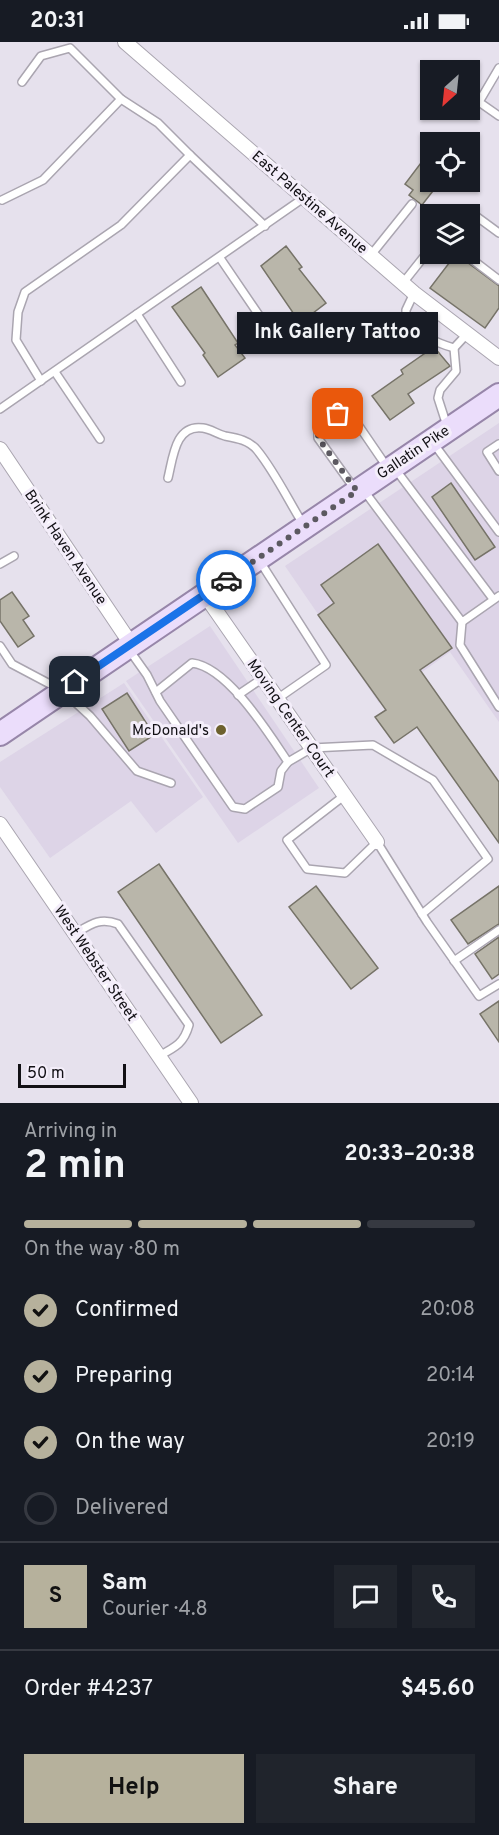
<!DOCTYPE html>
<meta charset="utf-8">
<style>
:root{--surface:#171b24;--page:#20242c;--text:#f1f3f6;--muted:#9ea1a6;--line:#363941;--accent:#b6b19c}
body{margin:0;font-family:Overpass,sans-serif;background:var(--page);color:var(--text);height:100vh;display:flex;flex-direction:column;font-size:22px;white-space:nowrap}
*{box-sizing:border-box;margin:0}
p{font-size:20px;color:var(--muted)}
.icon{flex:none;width:33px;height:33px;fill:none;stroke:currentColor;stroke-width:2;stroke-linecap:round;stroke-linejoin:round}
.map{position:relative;height:1061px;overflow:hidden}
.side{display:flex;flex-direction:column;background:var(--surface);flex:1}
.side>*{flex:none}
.needle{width:39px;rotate:207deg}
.tools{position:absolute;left:420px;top:18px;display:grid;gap:12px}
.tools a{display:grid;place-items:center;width:60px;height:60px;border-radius:0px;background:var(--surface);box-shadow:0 2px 4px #0004;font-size:30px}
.scale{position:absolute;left:18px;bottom:15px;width:108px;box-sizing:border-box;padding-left:6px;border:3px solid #121015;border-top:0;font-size:16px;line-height:21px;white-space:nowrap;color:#121015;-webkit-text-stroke:4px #f4eefa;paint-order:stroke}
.pin{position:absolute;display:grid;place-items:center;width:51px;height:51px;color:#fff;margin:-26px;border-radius:12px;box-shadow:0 3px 9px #0006}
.courier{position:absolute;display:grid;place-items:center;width:60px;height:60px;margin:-30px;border:4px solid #1a73e8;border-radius:50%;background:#fff;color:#222;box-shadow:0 2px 8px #0007}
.bubble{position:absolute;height:42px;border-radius:0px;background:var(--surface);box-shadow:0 2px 4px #0004;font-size:20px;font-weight:700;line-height:42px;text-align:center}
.summary em{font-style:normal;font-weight:700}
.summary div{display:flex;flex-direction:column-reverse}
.summary{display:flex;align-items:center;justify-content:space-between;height:102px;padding:0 24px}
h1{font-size:39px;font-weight:700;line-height:45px}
.bar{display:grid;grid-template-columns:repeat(4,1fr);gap:9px 6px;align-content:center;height:72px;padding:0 24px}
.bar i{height:8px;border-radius:4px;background:var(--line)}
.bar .on{background:var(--accent)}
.bar p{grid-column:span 4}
.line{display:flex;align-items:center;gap:15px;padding:0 24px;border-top:2px solid var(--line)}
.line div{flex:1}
.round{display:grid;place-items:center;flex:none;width:63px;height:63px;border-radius:0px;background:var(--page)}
ol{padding:0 24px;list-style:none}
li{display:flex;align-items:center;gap:18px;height:66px}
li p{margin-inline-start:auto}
li .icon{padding:6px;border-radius:50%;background:var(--accent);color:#111;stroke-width:4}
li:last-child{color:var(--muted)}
li i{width:33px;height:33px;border:3px solid var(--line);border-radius:50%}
.primary-button{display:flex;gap:12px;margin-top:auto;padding:12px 24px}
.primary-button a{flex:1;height:69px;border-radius:0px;background:var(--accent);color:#111;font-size:24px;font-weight:700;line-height:69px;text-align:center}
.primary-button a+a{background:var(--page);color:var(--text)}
.status{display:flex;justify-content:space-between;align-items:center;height:42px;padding:0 30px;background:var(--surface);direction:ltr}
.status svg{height:16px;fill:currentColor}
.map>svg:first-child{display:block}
</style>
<div class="status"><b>20:31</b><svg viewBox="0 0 49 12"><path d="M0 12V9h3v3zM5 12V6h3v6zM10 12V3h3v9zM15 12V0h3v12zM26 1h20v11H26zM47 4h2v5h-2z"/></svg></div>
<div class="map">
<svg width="499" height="1061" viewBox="0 0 499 1061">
<rect width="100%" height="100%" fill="#e6e1ed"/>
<g fill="#ddd4e7">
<polygon points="499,381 499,680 450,610 379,661 285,524"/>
<polygon points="210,584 319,746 238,801 126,639"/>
<polygon points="124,641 203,755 156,791 131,759 50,816 0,745 0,720"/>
</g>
<g fill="#b9b6aa" stroke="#767368" stroke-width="1.5">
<polygon points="430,109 430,140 440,140 422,163 409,153 413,148 405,142"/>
<polygon points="286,204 302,225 299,227 326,261 300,281 261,224"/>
<polygon points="456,212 499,244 499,266 485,286 430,246"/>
<polygon points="201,245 238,301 235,303 245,316 218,335 203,313 205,311 172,265"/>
<polygon points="434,305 450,324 408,352 414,361 390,378 372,354 403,332 401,328"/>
<polygon points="451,441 495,505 475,518 432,455"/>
<polygon points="378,502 452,606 420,628 499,740 499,801 417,685 394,701 375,675 386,668 318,573 334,561 321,543"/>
<polygon points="12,550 29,574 23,578 34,594 18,605 0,579 0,558"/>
<polygon points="127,651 154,693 129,709 102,667"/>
<polygon points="159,822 262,973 221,1001 118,850"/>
<polygon points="316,844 378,926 351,947 289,865"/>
<polygon points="499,844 499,882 468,902 451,878"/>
<polygon points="499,895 499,932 492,937 475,912"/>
<polygon points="499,959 499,1000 480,972"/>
</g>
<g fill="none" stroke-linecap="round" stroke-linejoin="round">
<defs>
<g id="service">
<polyline points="499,26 479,60 499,74"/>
<polyline points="22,40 41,14 70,6 121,57"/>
<polyline points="2,158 43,138 121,57 158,81 190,113"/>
<polyline points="469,169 499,191"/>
<polyline points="465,212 499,238"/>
<polyline points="371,213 412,162"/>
<polyline points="220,216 267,285"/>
<polyline points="403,241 430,207"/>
<path d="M414,251L406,268V277C418,292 436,301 454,306L466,293"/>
<polyline points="137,272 181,340"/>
<polyline points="55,330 100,397"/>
<polyline points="41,339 16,298 18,270 25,250 121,183 190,113 265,184"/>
<polyline points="0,367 305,155"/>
<polyline points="447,384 438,356 440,348 456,329 454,306"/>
<polyline points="434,402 499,490"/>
<polyline points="499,402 487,410 499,429"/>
<polyline points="396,428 493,557"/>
<path d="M168,436C173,416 175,382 203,386C211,387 217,392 225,394C236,396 249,398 257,408C275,430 288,458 303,482"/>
<polyline points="354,446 318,396 318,389 338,372 348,368 387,425"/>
<polyline points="365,450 462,580 499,554"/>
<polyline points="259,518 326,623 277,657"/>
<polyline points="0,522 14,514"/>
<polyline points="462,580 460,603 499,665"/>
<polyline points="0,604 12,622 63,649 90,674 137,729 171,741"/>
<polyline points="130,609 147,633 160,659 233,765 245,767 278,745 281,729 288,720 312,706 373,703 433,738 488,817 422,872"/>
<path d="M156,650L192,621C228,625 269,692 288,720"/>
<polyline points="238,653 263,636"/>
<polyline points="345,753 287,798 307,827 345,831 377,800 427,880 479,954 499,942"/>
<path d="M76,891C91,882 100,875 118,882L189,983C184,1001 176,1005 159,1014"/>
<polyline points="454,919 499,888"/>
</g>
<g id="minor">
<polyline points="125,0 414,251 499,316"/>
<polyline points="0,407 131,602"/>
<polyline points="205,553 377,800"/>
<polyline points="0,782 191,1061"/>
</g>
<polyline id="primary" points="0,692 499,353"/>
</defs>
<use href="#service" stroke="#aaa5b0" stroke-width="10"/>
<use href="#minor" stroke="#aaa5b0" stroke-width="16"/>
<use href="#primary" stroke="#9786a9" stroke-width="26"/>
<use href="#service" stroke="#fff" stroke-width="7"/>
<use href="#minor" stroke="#fff" stroke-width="14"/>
<use href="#primary" stroke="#ebddfb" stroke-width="22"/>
</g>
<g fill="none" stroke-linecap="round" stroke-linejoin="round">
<polyline stroke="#5c5961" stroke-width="6" stroke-dasharray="0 10.8" points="226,538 357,449 318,396 318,389 338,372"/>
<polyline stroke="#1a73e8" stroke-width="8" points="75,640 226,538"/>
</g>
<circle fill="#6d612e" stroke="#f4eefa" stroke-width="2" cx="221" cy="688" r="6"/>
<g text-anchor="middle" stroke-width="6" stroke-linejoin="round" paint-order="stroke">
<g font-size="15" fill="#121015" stroke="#f4eefa">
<text transform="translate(310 160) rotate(41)" y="5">East Palestine Avenue</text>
<text transform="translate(413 410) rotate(-34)" y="5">Gallatin Pike</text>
<text transform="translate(66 505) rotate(56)" y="5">Brink Haven Avenue</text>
<text transform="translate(291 676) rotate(55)" y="5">Moving Center Court</text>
<text transform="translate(96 921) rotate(56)" y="5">West Webster Street</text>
</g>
<g font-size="15" fill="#121015" stroke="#f4eefa" text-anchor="end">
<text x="209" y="693">McDonald's</text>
</g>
</g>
</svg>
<div class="tools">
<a><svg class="needle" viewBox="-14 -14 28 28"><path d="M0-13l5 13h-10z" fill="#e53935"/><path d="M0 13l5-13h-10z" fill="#9ea1a6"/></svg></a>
<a><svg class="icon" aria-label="locate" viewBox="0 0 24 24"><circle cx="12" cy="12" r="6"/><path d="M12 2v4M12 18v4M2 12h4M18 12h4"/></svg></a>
<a><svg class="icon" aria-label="layers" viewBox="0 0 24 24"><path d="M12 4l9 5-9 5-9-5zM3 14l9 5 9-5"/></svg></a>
</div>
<div class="scale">50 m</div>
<div class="pin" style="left:338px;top:372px;background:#ea580c"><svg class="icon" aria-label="bag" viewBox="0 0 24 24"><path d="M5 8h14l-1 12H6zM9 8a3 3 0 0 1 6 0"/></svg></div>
<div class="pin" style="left:75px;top:640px;background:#1f2937"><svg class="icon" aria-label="home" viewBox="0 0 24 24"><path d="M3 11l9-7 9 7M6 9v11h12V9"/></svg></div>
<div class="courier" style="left:226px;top:538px"><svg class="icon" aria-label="car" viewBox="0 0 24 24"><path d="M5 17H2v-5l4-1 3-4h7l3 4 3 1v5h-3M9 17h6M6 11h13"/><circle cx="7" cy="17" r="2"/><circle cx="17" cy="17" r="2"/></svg></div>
<div class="bubble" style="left:237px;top:270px;width:201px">Ink Gallery Tattoo</div>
</div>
<section class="side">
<div class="summary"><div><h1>2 min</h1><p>Arriving in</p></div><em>20:33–20:38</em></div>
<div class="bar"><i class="on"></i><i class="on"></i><i class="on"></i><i></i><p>On the way · 80 m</p></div>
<ol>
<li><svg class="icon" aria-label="check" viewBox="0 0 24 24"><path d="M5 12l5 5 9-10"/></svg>Confirmed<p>20:08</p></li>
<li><svg class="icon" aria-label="check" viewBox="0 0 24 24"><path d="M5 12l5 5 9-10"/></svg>Preparing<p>20:14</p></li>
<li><svg class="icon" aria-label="check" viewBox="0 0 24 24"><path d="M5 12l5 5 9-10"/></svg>On the way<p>20:19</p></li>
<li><i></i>Delivered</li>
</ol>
<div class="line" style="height:108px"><b class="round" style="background:var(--accent);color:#111">S</b><div><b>Sam</b><p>Courier · 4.8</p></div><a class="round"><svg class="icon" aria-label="chat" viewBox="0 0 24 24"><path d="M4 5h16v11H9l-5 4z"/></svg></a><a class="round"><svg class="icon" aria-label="phone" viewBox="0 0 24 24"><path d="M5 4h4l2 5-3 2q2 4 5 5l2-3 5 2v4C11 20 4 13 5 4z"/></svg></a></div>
<div class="line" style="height:78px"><div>Order #4237</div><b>$45.60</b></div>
<div class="primary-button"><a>Help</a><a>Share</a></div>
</section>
